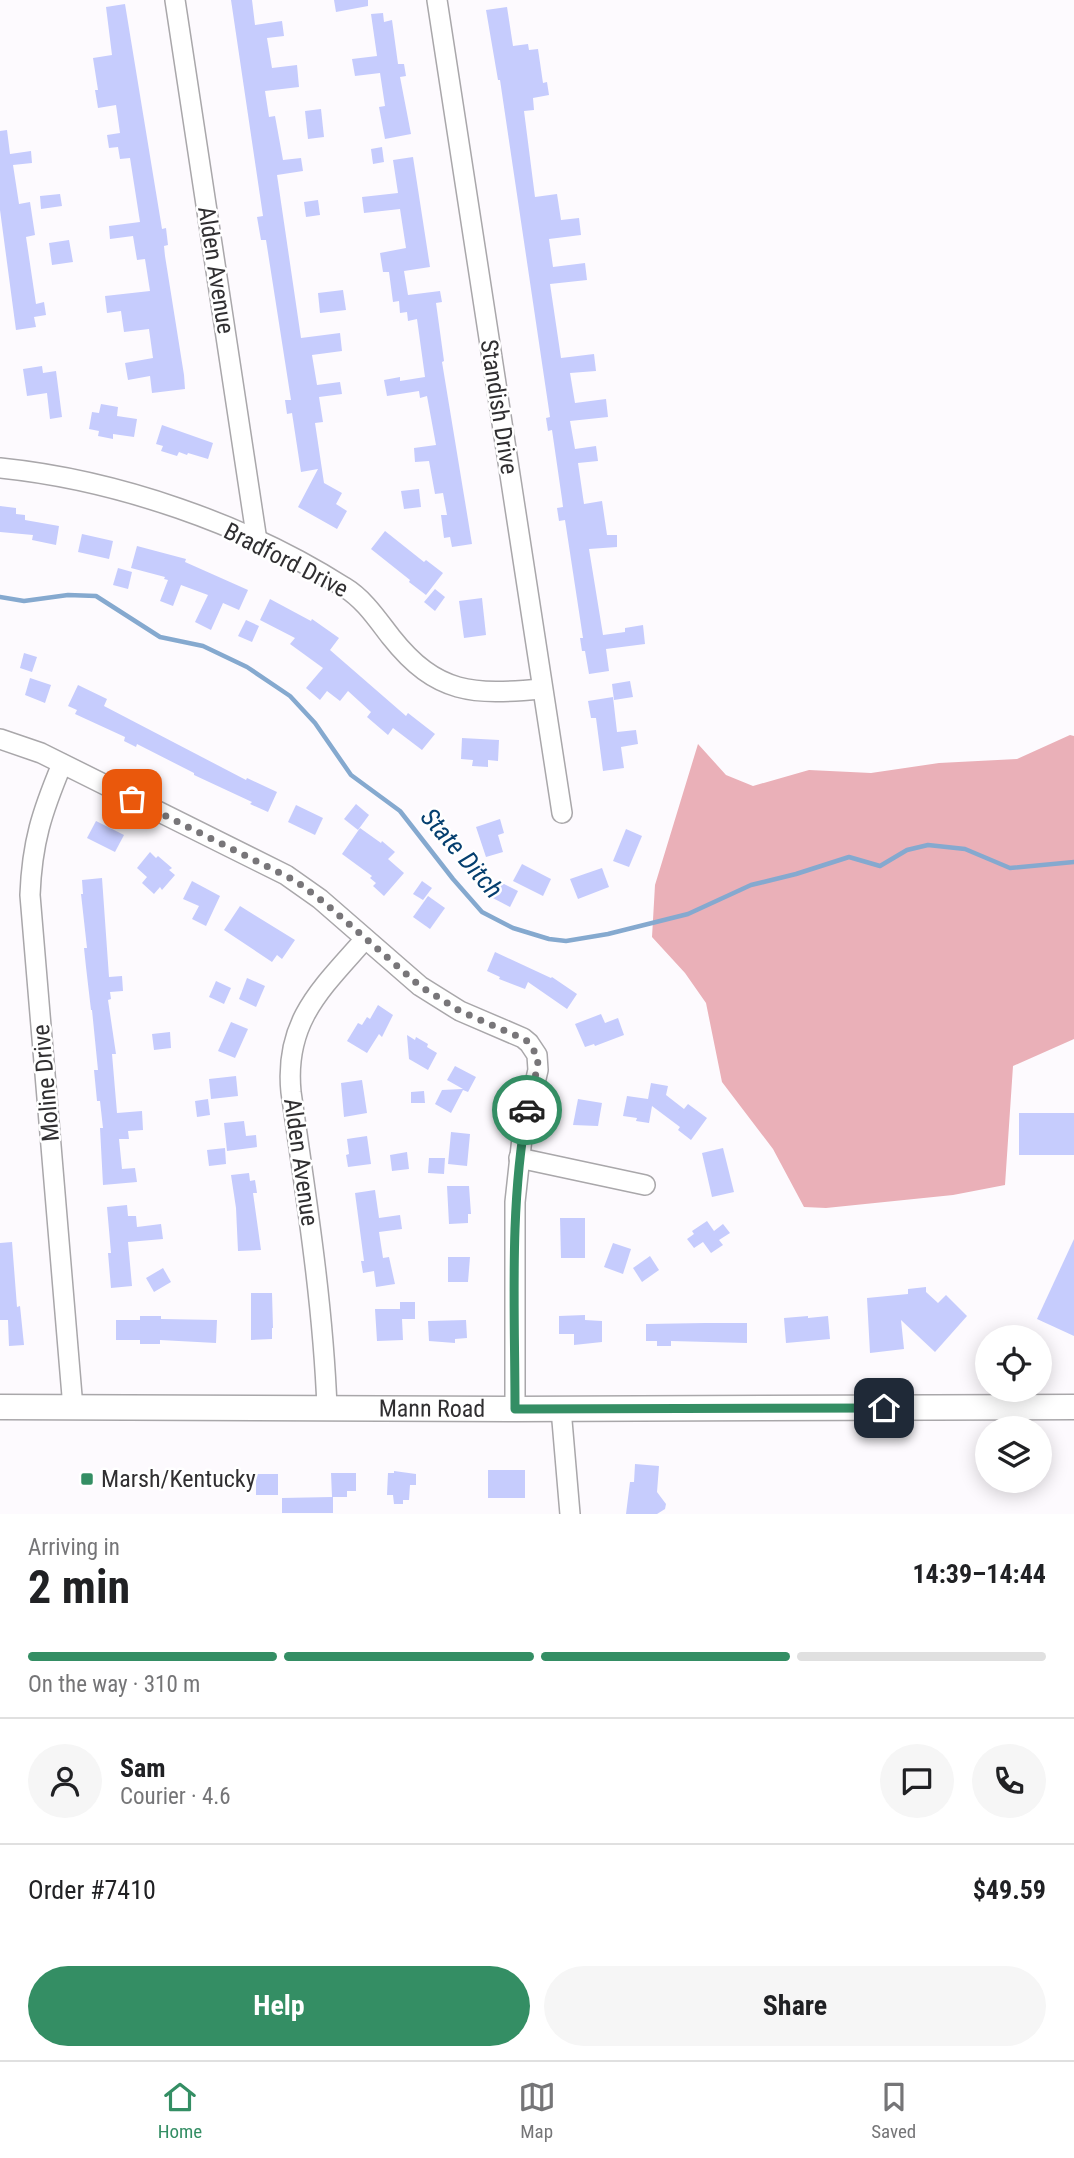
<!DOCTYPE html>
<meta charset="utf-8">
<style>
:root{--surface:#fff;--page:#f6f6f6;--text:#202124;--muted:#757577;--line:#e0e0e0;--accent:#348e64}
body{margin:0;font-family:"Roboto Condensed",sans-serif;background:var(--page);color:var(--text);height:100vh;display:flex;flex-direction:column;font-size:26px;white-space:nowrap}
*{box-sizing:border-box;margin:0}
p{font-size:23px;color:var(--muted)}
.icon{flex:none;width:38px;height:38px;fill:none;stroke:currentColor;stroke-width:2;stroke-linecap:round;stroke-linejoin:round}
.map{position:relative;height:1514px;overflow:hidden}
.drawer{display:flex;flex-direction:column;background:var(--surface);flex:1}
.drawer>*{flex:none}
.buttons{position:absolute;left:975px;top:1325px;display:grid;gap:14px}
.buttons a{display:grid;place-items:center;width:77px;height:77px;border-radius:50%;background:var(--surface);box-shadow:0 4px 18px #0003;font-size:35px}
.pin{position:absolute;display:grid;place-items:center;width:60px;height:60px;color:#fff;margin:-30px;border-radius:14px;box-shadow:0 4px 10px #0006}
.courier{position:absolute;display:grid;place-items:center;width:70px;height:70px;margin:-35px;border:5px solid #348e64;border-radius:50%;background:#fff;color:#222;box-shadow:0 2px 9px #0007}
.overview em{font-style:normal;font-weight:700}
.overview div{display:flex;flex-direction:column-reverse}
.overview{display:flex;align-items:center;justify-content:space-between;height:119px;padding:0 28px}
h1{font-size:46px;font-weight:700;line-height:52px}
.bar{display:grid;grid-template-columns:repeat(4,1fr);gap:10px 7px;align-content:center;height:84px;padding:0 28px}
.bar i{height:9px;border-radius:5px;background:var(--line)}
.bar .selected{background:var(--accent)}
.bar p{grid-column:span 4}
.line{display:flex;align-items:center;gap:18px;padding:0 28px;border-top:2px solid var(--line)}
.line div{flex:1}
.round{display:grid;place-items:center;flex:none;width:74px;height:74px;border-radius:37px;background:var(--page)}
.button{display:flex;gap:14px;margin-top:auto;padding:14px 28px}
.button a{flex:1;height:80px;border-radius:42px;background:var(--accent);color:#fff;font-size:28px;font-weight:700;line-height:80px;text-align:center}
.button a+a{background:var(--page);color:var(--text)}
.menu{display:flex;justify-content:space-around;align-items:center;height:98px;border-top:2px solid var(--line);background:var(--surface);font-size:19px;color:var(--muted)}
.menu a{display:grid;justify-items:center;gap:4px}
.menu .selected{color:var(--accent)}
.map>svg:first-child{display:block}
</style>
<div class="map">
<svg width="1074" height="1514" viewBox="0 0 1074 1514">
<rect width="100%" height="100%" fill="#fdfafe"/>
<polygon fill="#eab0b8" points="1070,735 1074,736 1074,1039 1013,1066 1005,1185 953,1195 826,1208 804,1207 773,1149 722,1082 706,1003 685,973 652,937 655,885 698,744 726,775 753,786 809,770 871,773 939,763 1017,759"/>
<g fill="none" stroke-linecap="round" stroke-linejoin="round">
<polyline stroke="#85a9cf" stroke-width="4.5" points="0,597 24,601 68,595 96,596 160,637 203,646 247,667 290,696 315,723 351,775 400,811 453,879 482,912 513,928 549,939 566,941 608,934 688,914 751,885 796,874 849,857 880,866 907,850 928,845 965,849 1010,868 1074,862"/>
</g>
<g fill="#c6ccfd">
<polygon points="231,0 252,0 255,25 282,21 284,36 267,38 272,68 297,65 299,87 265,91 269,117 275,116 283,160 301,158 303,171 277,175 301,338 340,333 342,351 312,355 317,385 340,382 342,394 319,397 323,422 315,423 324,483 342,493 336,504 347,511 337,529 298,507 318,469 301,472 292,413 287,414 285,400 291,400 266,240 261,240 257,217 263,216"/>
<polygon points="334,0 368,0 368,6 336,12"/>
<polygon points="125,4 162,229 166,228 168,245 164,246 165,256 184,375 185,389 152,393 150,376 128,380 125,363 153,358 149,329 124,332 121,311 107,313 105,296 150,291 145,259 137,260 133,236 110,239 109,226 140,222 130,158 120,159 118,147 109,148 107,135 120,133 116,105 98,108 95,90 98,90 93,58 112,55 106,7"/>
<polygon points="507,7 513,46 528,44 529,50 538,49 543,83 547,82 549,95 533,98 534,110 524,111 535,197 557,194 561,220 579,218 581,235 549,239 553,267 585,263 587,280 550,284 561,358 594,354 596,371 570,373 575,403 606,399 608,417 570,421 575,449 596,446 598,461 578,463 584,504 602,501 607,535 617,535 617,547 589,549 603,635 625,632 625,628 643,625 645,644 606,649 609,671 589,674 585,651 582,651 580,638 583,638 565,520 559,521 557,508 563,507 562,499 552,430 548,431 546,418 550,417 500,80 498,80 486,10"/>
<polygon points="383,13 384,22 392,20 398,64 404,64 406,76 400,77 411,134 385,139 379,107 385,106 380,73 355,76 352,59 377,56 371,14"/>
<polygon points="321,109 324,137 308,139 305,111"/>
<polygon points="7,130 10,154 31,151 32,163 13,165 19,204 30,202 35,235 26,237 36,304 44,302 46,315 34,317 36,327 16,330 0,210 0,131"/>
<polygon points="382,147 384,162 373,164 371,149"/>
<polygon points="413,157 430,267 404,271 408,295 440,291 442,302 436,303 444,361 442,362 472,544 452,547 450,537 444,538 441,515 447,515 443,493 435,494 429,461 415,462 414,448 436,445 427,396 420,398 419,391 387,396 384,380 400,377 400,381 425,377 417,319 408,321 407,312 400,313 399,301 393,302 389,272 383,272 380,253 406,248 400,209 364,213 362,197 398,193 393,160"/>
<polygon points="60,194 62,206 41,209 40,196"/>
<polygon points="318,200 320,215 306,217 304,202"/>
<polygon points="69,240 73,262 52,265 49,243"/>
<polygon points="343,290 346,310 320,313 318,293"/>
<polygon points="42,366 43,373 56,371 62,417 50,419 47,393 27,396 23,369"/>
<polygon points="101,404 118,407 117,416 137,419 134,437 113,434 113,439 98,436 99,431 89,429 92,412 99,413"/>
<polygon points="162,425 213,443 208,459 188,453 187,455 179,452 177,456 161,451 163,446 156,444"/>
<polygon points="419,489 421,507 404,509 401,491"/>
<polygon points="0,506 16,508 16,514 25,515 25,520 59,526 56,545 32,540 33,535 0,532"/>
<polygon points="385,531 424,562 426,560 443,573 426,595 409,582 410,580 371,549"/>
<polygon points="82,534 113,541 109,559 78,552"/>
<polygon points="137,546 186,559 185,562 248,590 239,610 223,603 211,630 195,622 208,595 181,585 173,606 160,601 168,580 164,579 165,577 131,568"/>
<polygon points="118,568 132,572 128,589 113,585"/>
<polygon points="435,589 445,597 435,611 424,602"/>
<polygon points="482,598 486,635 464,638 459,601"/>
<polygon points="270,599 311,621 312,619 339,638 330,650 406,716 408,713 435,734 422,750 393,728 388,735 367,717 371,712 348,691 340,701 327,691 320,700 306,688 323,668 290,644 295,638 260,620"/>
<polygon points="246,620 259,626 252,642 238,636"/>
<polygon points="24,653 37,657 32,672 20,668"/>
<polygon points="30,678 51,685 45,703 25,695"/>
<polygon points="630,681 633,697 614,700 612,684"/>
<polygon points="78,685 107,699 104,706 246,780 247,778 277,792 268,812 250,804 252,802 194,775 194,773 137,744 136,747 124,741 125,737 75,714 77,710 68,706"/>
<polygon points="613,697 617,732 636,730 638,744 621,747 624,768 603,771 596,718 591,718 588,701"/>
<polygon points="462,738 499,740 498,761 488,760 488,767 472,766 473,760 461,759"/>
<polygon points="356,804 369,815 358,830 344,819"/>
<polygon points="296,805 323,818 315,835 288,822"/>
<polygon points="500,819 504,833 498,835 503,852 486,857 476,827"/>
<polygon points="96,821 124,835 115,852 87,838"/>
<polygon points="360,828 381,843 382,841 395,852 388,859 404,873 384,896 373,886 376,883 370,878 372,876 342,854"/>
<polygon points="626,829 642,836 629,867 613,861"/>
<polygon points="150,852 156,858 158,856 172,868 169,870 175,875 162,890 160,887 154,894 142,883 147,877 137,868"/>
<polygon points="522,864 551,879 543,896 513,881"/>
<polygon points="602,868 609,887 578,899 570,879"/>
<polygon points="102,878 109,977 122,976 123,991 110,992 111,999 108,1000 116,1054 112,1054 117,1113 142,1111 143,1130 128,1131 129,1139 119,1139 122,1169 135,1168 137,1182 103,1185 100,1128 103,1128 100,1101 97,1101 94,1070 98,1070 92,1010 91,1010 86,967 84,948 87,948 81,894 83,894 82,880"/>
<polygon points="496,880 518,891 510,907 489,896"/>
<polygon points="192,881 220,896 206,926 192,919 199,906 183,899"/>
<polygon points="422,881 432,888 423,900 413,894"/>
<polygon points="428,896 445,908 430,929 413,917"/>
<polygon points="240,906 295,940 282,959 277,955 272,962 224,930"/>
<polygon points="495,952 551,978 552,977 577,994 567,1009 528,982 525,989 499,979 500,977 487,971"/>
<polygon points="247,978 265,986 256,1007 239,999"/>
<polygon points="216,981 231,988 224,1004 209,997"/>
<polygon points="378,1005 393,1015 382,1037 379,1034 367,1053 347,1041 358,1023 362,1025 367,1017 370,1019"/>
<polygon points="601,1014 605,1023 618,1018 624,1035 595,1046 594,1044 585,1047 575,1024"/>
<polygon points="231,1022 248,1029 235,1058 218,1051"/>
<polygon points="170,1032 171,1048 154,1050 152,1034"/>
<polygon points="407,1035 415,1040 416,1037 428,1044 427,1047 437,1053 428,1070 409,1059"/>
<polygon points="455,1066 476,1077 468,1092 463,1090 451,1113 435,1104 442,1090 463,1089 447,1080"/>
<polygon points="236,1076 238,1096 211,1099 209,1079"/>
<polygon points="362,1080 367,1113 344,1117 341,1083"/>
<polygon points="651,1083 668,1086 666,1095 684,1109 688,1104 707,1118 691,1140 678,1130 680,1127 652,1106 649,1123 636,1121 637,1118 623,1116 627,1096 648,1099"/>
<polygon points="424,1091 425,1103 411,1103 411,1092"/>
<polygon points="208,1099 210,1115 197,1117 195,1101"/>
<polygon points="578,1099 602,1103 598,1126 573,1125"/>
<rect x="1019" y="1113" width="55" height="42"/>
<polygon points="244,1121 246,1136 256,1135 257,1147 227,1151 224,1123"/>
<polygon points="451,1132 470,1134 467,1166 448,1164"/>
<polygon points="367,1136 371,1164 348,1167 346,1155 349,1154 347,1139"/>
<polygon points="225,1148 226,1164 209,1166 207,1150"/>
<polygon points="723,1148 734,1192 712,1197 702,1153"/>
<polygon points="407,1152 409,1169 392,1171 390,1155"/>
<polygon points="429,1158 445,1158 444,1174 428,1173"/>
<polygon points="249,1173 250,1181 255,1180 257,1193 253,1193 261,1250 238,1251 236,1208 231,1175"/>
<polygon points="447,1186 469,1186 471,1214 468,1214 468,1223 449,1224"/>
<polygon points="375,1190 379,1218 400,1215 402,1229 379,1232 383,1258 389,1257 395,1284 376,1287 374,1271 363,1273 361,1261 364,1261 355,1193"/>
<polygon points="127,1205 128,1216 136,1216 137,1227 161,1224 163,1239 128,1242 132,1286 111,1288 108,1253 111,1253 107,1207"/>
<polygon points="560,1218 585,1218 585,1258 561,1258"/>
<polygon points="707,1221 714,1231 723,1224 730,1233 719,1240 723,1245 711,1253 703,1242 694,1248 687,1239 694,1234 692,1231"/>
<polygon points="1074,1239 1074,1336 1037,1319"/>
<polygon points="12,1242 17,1307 20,1306 24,1345 9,1346 8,1320 0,1320 0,1243"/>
<polygon points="613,1243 631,1249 623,1274 604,1267"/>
<polygon points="650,1256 659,1270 642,1282 633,1268"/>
<polygon points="448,1257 470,1257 468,1282 448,1282"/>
<polygon points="163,1268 171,1282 154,1292 146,1278"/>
<polygon points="926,1287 926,1292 938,1303 946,1295 967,1316 935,1352 901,1320 904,1349 870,1353 867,1298 908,1294 908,1289"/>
<polygon points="251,1293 272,1293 273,1328 272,1328 272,1339 251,1340"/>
<polygon points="400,1302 415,1302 415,1319 402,1319 403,1340 377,1341 375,1309 400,1309"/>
<polygon points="585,1315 585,1320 602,1321 602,1342 574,1345 574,1334 559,1334 559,1316"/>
<polygon points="140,1316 161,1316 161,1319 217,1320 216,1343 160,1340 160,1344 140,1344 140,1340 116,1340 116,1320 140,1320"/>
<polygon points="808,1316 808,1318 828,1316 830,1339 786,1343 784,1318"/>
<polygon points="466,1320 467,1338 455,1339 455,1343 429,1341 428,1321"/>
<polygon points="705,1323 747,1323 747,1343 671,1341 671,1346 657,1346 657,1341 646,1341 646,1324"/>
<polygon points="635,1464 659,1466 657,1492 666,1504 665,1509 657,1514 626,1514 630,1482 634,1482"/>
<rect x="488" y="1470" width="37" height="28"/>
<polygon points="394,1471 416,1474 416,1485 410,1485 409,1500 403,1500 403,1504 394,1504 393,1495 387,1495 388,1473 394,1473"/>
<polygon points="331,1473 356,1473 356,1491 347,1491 347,1497 333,1497 333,1513 282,1513 282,1498 332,1497"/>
<rect x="256" y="1474" width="22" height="21"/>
</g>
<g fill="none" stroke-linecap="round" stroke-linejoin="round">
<defs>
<g id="minor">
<polyline points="175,0 257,541"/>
<polyline points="437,0 562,813"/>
<path d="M0,468C117,480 245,524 344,587C364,599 377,619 391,637C437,695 473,695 542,689"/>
<polyline points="0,739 41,753 286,875 320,899 420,986 460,1011 523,1038 529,1043 537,1055 538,1070 522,1138 515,1202 515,1409"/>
<path d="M62,764C42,812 32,842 30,895L73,1408"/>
<polyline points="519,1158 645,1185"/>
<path d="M327,1408C323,1302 306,1197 291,1092C284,1021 322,988 365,939"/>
<polyline points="561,1409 570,1514"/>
</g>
<g id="major">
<path id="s1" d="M0,1407L515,1409L1074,1407"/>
</g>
</defs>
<use href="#minor" stroke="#a9a7aa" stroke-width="22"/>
<use href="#major" stroke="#a9a7aa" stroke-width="27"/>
<use href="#minor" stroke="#fff" stroke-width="19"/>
<use href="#major" stroke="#fff" stroke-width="24"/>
</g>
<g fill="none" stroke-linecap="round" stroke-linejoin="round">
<polyline stroke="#787679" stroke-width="7" stroke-dasharray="0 12.6" points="132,799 296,881 325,903 420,986 460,1011 526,1040 537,1055 538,1065 527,1110"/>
<path stroke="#348e64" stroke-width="9" d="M527,1110C509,1208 515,1310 515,1409L884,1408"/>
</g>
<rect fill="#348e64" stroke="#fff" stroke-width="2.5" x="80" y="1472" width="14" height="14" rx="3.5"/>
<g text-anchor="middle" stroke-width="5" stroke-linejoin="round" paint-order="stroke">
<g font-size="24" fill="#302f31" stroke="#fff">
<text transform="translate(216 270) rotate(81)" y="8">Alden Avenue</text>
<text transform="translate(499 407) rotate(81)" y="8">Standish Drive</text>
<text transform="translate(286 560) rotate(27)" y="8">Bradford Drive</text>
<text transform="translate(46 1083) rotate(-95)" y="8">Moline Drive</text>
<text transform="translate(301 1162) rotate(82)" y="8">Alden Avenue</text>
<text dy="8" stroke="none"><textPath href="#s1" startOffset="432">Mann Road</textPath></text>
</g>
<g font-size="24" fill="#302f31" stroke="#fff" text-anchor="start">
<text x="101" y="1487">Marsh/Kentucky</text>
</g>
<g font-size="26" font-style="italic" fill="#053f6f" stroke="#fff">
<text transform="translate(462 853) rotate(49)" y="9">State Ditch</text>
</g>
</g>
</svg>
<div class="buttons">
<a><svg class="icon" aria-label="locate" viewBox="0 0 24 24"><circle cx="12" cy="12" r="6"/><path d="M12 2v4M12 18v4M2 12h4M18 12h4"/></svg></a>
<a><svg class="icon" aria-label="layers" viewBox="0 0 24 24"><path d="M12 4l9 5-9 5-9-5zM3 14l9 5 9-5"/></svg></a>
</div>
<div class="pin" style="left:132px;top:799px;background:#ea580c"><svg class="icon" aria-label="bag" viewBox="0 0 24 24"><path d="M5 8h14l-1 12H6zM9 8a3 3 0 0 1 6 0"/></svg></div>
<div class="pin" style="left:884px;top:1408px;background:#1f2937"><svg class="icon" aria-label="home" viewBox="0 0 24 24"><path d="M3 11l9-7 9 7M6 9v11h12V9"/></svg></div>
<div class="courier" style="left:527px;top:1110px"><svg class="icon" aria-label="car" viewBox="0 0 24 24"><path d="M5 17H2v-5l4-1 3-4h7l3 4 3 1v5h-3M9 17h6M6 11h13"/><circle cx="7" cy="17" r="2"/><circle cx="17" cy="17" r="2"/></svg></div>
</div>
<section class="drawer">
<div class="overview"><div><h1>2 min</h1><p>Arriving in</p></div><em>14:39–14:44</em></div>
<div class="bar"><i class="selected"></i><i class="selected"></i><i class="selected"></i><i></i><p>On the way · 310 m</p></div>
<div class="line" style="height:126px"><a class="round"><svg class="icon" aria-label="person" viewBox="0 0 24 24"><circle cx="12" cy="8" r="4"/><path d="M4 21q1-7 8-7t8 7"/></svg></a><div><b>Sam</b><p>Courier · 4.6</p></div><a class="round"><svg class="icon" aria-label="chat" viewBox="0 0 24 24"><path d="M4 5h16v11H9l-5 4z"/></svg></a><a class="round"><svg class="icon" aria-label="phone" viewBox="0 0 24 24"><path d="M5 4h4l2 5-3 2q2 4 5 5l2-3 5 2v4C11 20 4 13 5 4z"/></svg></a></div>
<div class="line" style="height:91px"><div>Order #7410</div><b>$49.59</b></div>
<div class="button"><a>Help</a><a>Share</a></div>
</section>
<nav class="menu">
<a class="selected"><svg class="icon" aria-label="home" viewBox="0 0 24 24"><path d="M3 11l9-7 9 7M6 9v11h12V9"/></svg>Home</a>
<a><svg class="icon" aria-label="map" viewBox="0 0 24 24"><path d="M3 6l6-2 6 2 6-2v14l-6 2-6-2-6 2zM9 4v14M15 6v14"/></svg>Map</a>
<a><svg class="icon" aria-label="saved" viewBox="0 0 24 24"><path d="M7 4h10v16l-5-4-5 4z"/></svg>Saved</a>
</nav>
